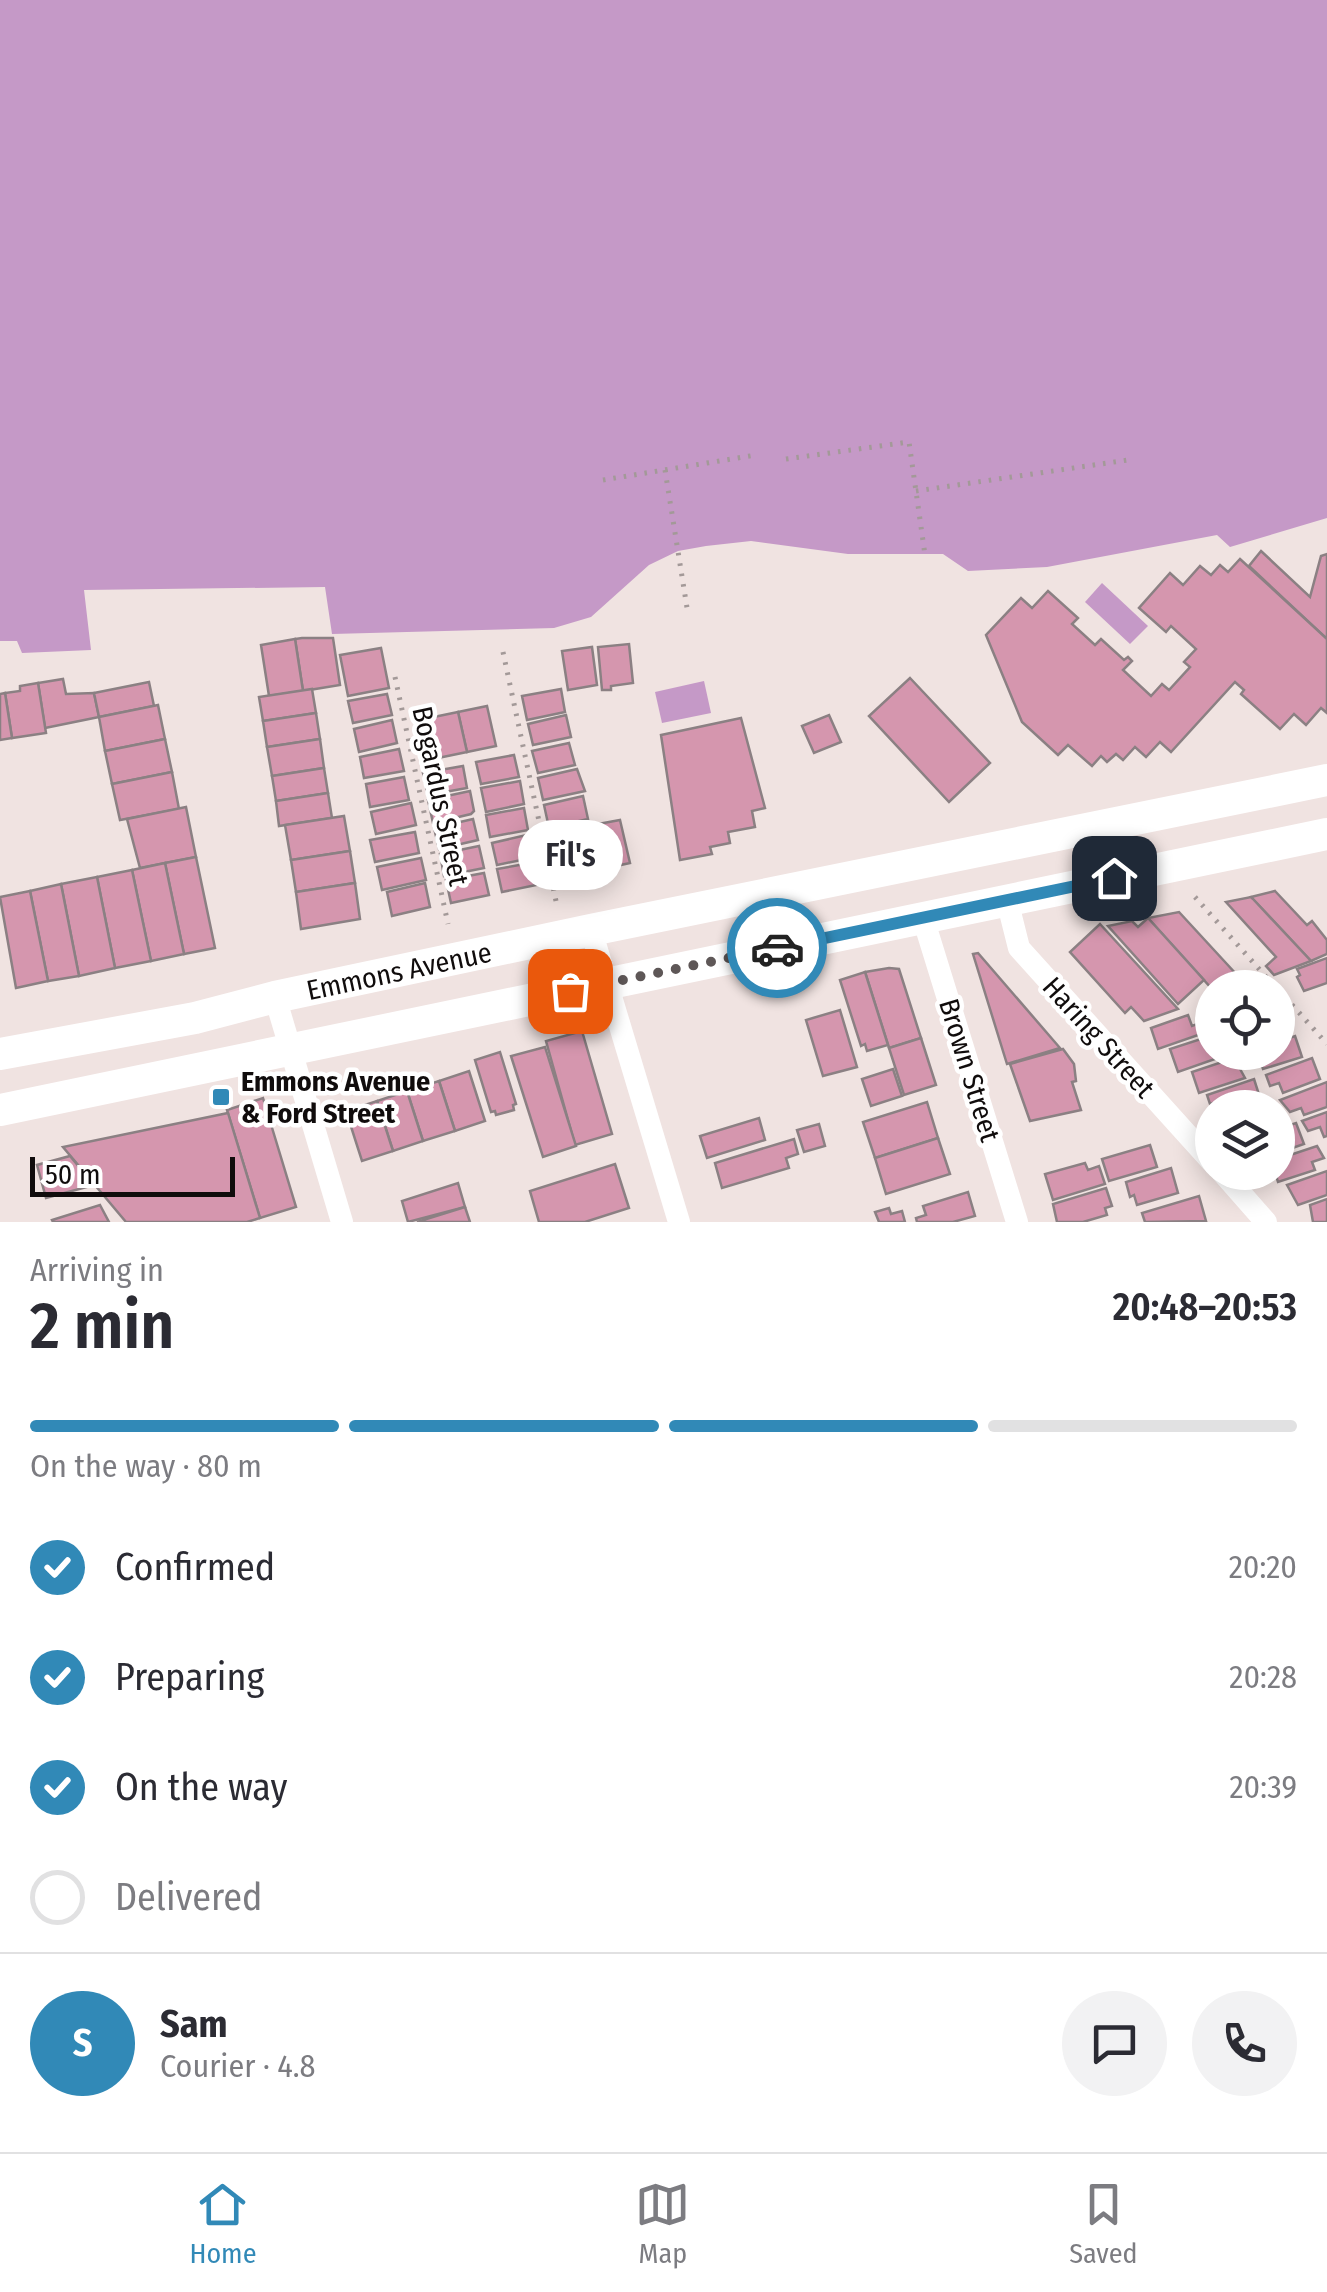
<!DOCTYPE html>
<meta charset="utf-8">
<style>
:root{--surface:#fff;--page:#f2f2f3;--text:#2b2b33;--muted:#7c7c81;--line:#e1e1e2;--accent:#3189b7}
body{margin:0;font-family:"Fira Sans Condensed",sans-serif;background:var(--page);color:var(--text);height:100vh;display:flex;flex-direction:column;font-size:38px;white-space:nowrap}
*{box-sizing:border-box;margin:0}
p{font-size:32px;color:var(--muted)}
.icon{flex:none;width:55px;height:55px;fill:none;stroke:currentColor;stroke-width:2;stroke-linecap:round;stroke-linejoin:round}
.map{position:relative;height:1222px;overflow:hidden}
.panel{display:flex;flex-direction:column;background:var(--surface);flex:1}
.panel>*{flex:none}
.buttons{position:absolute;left:1195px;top:970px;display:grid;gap:20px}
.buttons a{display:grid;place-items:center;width:100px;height:100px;border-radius:50%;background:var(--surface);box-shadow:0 5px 25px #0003;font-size:50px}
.scale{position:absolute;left:30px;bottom:25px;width:205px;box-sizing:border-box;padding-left:10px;border:5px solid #100c0c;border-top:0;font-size:28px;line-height:35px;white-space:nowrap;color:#100c0c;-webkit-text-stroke:8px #fff;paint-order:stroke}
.pin{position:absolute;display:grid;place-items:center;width:85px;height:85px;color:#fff;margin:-42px;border-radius:20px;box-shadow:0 5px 15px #0006}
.courier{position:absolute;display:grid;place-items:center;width:100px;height:100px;margin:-50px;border:8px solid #3189b7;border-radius:50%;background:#fff;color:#222;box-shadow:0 2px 12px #0007}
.bubble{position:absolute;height:70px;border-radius:35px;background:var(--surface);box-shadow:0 5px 25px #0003;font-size:32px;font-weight:600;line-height:70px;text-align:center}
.headline em{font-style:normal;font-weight:600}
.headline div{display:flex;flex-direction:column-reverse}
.headline{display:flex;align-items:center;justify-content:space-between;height:170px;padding:0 30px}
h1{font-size:65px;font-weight:600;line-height:75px}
.bar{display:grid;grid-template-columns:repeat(4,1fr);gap:15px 10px;align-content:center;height:120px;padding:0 30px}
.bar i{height:12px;border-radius:8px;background:var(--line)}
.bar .selected{background:var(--accent)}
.bar p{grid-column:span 4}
.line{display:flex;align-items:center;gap:25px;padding:0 30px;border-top:2px solid var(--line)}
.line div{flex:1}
.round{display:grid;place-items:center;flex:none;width:105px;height:105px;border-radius:52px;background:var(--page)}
ol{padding:0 30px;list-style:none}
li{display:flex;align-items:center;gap:30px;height:110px}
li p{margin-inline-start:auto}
li .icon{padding:10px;border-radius:50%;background:var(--accent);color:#fff;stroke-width:4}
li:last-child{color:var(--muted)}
li i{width:55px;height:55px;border:5px solid var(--line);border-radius:50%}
.tab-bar{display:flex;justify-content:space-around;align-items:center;height:140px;border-top:2px solid var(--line);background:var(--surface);font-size:28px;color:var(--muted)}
.tab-bar a{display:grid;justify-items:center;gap:5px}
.tab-bar .selected{color:var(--accent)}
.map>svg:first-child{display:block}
</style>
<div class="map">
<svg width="1327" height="1222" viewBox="0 0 1327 1222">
<rect width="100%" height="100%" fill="#f0e3e1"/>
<g fill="#c599c7">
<polygon points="0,0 1327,0 1327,518 1230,547 1217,535 1047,567 968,571 943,554 848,554 751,541 706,546 678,551 649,565 591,617 554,628 332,634 325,587 84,590 91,650 22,653 17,641 0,641"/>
<polygon points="1102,583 1148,626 1130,644 1085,602"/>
<polygon points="704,681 711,713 662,723 655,692"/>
</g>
<g fill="#d596ae" stroke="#8b8083" stroke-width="2.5">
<polygon points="1261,551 1310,597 1321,556 1327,554 1327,639 1249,566"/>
<polygon points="1240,559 1327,639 1327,713 1321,708 1306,725 1294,714 1280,729 1241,694 1244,690 1235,682 1171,752 1160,742 1146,757 1135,747 1123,760 1116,754 1107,762 1101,756 1092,766 1068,745 1058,755 1022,722 986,635 1021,598 1032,608 1048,591 1078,618 1072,624 1095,645 1101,639 1124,660 1128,657 1132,661 1123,670 1151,696 1162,684 1169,690 1190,667 1184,662 1196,649 1171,626 1166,632 1139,608 1170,573 1183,585 1200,566 1211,575 1220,565 1228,572"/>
<polygon points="302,638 333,638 340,685 303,691 295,639"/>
<polygon points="295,639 303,691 269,696 261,645"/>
<polygon points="629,644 633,683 611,686 611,690 602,690 598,647"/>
<polygon points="592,647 597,685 568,690 562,651"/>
<polygon points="381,648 389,688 348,696 340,655"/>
<polygon points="910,678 990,763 949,802 869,716"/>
<polygon points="63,679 66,694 94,693 99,717 45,728 38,683"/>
<polygon points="149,682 154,706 99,717 94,693"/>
<polygon points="38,683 46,733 12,738 5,693 20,691 20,686"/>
<polygon points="312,689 316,713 263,721 259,697"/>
<polygon points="561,689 565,712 527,720 522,696"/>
<polygon points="5,693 12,738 0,740 0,694"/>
<polygon points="387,694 392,715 353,723 348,701"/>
<polygon points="158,705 165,739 105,751 99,717"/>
<polygon points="487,706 496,746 467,752 458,712"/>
<polygon points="458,712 467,752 438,758 429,718"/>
<polygon points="316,713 320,739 267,747 263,721"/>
<polygon points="566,715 571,737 533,745 528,724"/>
<polygon points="829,715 841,742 814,753 802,726"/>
<polygon points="741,718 765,808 752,811 755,827 728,832 730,843 710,847 712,854 680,860 661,735"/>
<polygon points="392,720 397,743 359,752 354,729"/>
<polygon points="165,739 172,772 112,784 105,751"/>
<polygon points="320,739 324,768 272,776 267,747"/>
<polygon points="569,743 575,765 538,773 532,751"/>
<polygon points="399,749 404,771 364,778 360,757"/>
<polygon points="514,755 519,777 481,784 476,762"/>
<polygon points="463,766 467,788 428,795 423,773"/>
<polygon points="324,768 328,793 276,801 272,776"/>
<polygon points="577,769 585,791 543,800 538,778"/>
<polygon points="172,772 179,809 120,820 112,784"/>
<polygon points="404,777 409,800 370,807 366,784"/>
<polygon points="520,781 524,804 486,812 481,788"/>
<polygon points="470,791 474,811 471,814 433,823 428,800"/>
<polygon points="328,793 332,818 279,826 276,801"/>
<polygon points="583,796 588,819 549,828 544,805"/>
<polygon points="411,803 416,825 376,834 371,812"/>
<polygon points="186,807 196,857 140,868 127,819"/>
<polygon points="524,808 528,830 490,837 486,815"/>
<polygon points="344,816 350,851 291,860 285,825"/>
<polygon points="473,819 478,840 439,849 434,828"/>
<polygon points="620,820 630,863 607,868 598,824"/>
<polygon points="589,823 597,845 554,854 550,831"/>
<polygon points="415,832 419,853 375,862 370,840"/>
<polygon points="531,834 536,857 497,865 492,843"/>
<polygon points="479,846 484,868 444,876 440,854"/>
<polygon points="594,850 599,872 559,880 555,858"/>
<polygon points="350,851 355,883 296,892 291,860"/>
<polygon points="196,857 215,948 184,954 165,863"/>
<polygon points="421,858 426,880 382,890 377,867"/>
<polygon points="536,862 541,884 502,892 497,869"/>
<polygon points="165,863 184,954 151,961 132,870"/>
<polygon points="132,870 151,961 115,968 97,877"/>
<polygon points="484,873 489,895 451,903 446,880"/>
<polygon points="97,877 115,968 79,976 61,884"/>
<polygon points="355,883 360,919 301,929 296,892"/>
<polygon points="425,883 430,907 392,916 387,892"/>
<polygon points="61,884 79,976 48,981 30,891"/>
<polygon points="30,891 48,981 16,988 0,897"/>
<polygon points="1275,891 1307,925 1312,921 1327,940 1327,954 1311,961 1251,897"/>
<polygon points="1251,897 1253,899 1311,961 1274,975 1266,966 1276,957 1226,902"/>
<polygon points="1179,912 1249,988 1212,989 1148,918"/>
<polygon points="1148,918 1204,980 1178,1004 1108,926 1132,921 1138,927"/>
<polygon points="1100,924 1178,1009 1144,1021 1131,1007 1125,1013 1070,952"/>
<polygon points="978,953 1060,1048 1007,1064 973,954"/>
<polygon points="1327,958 1327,983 1304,991 1297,977 1300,975 1297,969"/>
<polygon points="889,968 899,969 921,1038 889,1048 865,972"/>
<polygon points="865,972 888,1045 867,1051 865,1044 861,1046 840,980"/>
<polygon points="840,1010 857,1067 823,1076 806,1020"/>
<polygon points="1188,1015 1192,1026 1200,1023 1204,1033 1158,1049 1151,1028"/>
<polygon points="582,1031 612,1134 575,1145 546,1041"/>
<polygon points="1295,1036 1302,1057 1263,1069 1260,1060 1247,1063 1244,1053 1278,1052 1278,1042"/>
<polygon points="1207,1037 1215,1059 1178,1072 1170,1049"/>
<polygon points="921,1038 936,1085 904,1095 889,1048"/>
<polygon points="545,1047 576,1146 543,1157 511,1056"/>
<polygon points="1063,1049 1074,1064 1076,1081 1072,1082 1081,1110 1030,1121 1010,1064"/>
<polygon points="500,1052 516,1104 513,1105 514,1110 496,1115 495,1111 491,1112 475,1060"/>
<polygon points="1234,1058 1245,1078 1199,1093 1192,1072"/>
<polygon points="1312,1058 1320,1079 1283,1093 1279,1083 1270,1086 1266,1075"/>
<polygon points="893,1069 902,1096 871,1106 862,1079"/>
<polygon points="469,1071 485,1121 455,1131 439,1081"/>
<polygon points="1254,1079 1261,1101 1243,1108 1215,1108 1213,1103 1210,1104 1207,1095"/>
<polygon points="439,1081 455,1131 423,1141 407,1091"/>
<polygon points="1327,1082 1327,1107 1304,1115 1301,1108 1290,1112 1280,1100"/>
<polygon points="407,1091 423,1141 393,1151 377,1101"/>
<polygon points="263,1098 296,1207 260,1218 227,1110"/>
<polygon points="377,1101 393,1151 362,1161 346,1111"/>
<polygon points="927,1102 938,1138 875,1158 863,1122"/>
<polygon points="1327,1112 1327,1136 1324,1137 1320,1127 1308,1131 1302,1121"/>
<polygon points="228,1113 260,1218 247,1222 126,1222 63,1147"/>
<polygon points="759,1118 765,1140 707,1158 700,1136"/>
<polygon points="1296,1123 1304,1144 1278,1153 1278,1129"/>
<polygon points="819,1124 825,1146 804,1152 797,1130"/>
<polygon points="938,1138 950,1174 886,1194 875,1158"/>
<polygon points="794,1139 798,1154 786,1158 789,1168 722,1188 715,1163"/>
<polygon points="1150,1145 1157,1167 1109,1181 1102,1159"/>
<polygon points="1317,1146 1324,1158 1312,1162 1315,1170 1278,1182 1275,1172 1278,1159"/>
<polygon points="70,1156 94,1185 46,1198 37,1165"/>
<polygon points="1085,1163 1088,1170 1099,1166 1105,1184 1053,1200 1045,1174"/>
<polygon points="615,1164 629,1208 585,1222 539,1222 530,1191"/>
<polygon points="1171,1168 1178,1193 1137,1205 1134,1195 1130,1197 1126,1182"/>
<polygon points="1327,1171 1327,1195 1298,1205 1287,1185"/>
<polygon points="458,1183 465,1207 408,1222 402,1201"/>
<polygon points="1106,1188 1112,1206 1105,1208 1107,1215 1083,1222 1057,1222 1053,1204"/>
<polygon points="968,1192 975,1216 953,1222 917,1222 916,1218 926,1215 923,1206"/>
<polygon points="1199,1196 1206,1221 1145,1222 1142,1213"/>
<polygon points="1327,1199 1327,1222 1313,1222 1310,1205"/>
<polygon points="100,1205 109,1222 53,1222 52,1220"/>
<polygon points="465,1207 470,1222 417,1222"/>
<polygon points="889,1208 891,1214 902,1211 905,1222 879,1222 875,1212"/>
</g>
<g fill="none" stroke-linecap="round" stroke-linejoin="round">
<g stroke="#a39998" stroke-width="5" stroke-dasharray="2.5 8" stroke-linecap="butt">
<polyline points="786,459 909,442 925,555"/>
<polyline points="665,470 688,614"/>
<polyline points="603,480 756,455"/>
<polyline points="916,491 1128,460"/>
<polyline points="503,652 556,901"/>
<polyline points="395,677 448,924"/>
<polyline points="1195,897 1276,988"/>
<polyline points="1278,989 1327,1044"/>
</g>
<g stroke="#fff" stroke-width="22">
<polyline points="1007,900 1019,948 1212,1162"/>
<polyline points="923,918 1017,1222"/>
<polyline points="591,930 679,1222"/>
<polyline points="275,997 342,1222"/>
<polyline points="1222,1172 1266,1222"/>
</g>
<g stroke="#fff" stroke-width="32">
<polyline points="0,1054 195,1018 275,997 591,930 1327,780"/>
<polyline points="0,1110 1327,834"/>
</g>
</g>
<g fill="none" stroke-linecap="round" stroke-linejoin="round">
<polyline stroke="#5e5757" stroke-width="10" stroke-dasharray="0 18" points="570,991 777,948"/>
<polyline stroke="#3189b7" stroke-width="12" points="777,948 1114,878"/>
</g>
<rect fill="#3189b7" stroke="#fff" stroke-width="4" x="211" y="1087" width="20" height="20" rx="5"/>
<g text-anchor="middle" stroke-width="9" stroke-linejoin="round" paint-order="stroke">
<g font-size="28" fill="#100c0c" stroke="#fff">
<text transform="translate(441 796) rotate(78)" y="10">Bogardus Street</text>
<text transform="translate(399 971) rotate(-12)" y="10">Emmons Avenue</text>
<text transform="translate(1099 1037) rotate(48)" y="10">Haring Street</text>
<text transform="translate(970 1070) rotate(73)" y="10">Brown Street</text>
</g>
<g font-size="28" font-weight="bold" fill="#100c0c" stroke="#fff" text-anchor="start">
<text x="241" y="1091">Emmons Avenue<tspan x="241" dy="32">&amp; Ford Street</tspan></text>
</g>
</g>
</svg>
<div class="buttons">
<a><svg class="icon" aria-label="locate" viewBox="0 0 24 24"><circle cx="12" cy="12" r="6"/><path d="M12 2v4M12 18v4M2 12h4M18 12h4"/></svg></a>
<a><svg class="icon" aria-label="layers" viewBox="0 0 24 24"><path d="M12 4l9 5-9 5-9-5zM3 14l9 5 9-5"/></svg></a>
</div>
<div class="scale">50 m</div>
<div class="pin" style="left:570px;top:991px;background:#ea580c"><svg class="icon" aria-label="bag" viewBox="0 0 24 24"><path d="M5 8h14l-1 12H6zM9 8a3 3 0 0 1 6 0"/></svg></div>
<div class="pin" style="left:1114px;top:878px;background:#1f2937"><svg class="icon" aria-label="home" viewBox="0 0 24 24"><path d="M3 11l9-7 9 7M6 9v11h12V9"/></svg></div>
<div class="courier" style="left:777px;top:948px"><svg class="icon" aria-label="car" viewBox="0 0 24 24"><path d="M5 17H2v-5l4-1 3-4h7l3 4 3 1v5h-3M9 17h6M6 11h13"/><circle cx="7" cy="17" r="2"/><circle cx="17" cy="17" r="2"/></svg></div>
<div class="bubble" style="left:518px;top:820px;width:105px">Fil's</div>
</div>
<section class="panel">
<div class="headline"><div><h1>2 min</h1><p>Arriving in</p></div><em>20:48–20:53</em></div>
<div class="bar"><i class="selected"></i><i class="selected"></i><i class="selected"></i><i></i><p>On the way · 80 m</p></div>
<ol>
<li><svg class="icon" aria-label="check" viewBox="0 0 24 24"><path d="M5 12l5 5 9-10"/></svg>Confirmed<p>20:20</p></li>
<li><svg class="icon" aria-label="check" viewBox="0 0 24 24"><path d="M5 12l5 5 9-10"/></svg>Preparing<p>20:28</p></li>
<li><svg class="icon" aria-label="check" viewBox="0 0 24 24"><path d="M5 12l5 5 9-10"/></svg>On the way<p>20:39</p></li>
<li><i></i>Delivered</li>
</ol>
<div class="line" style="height:180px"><b class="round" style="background:var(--accent);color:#fff">S</b><div><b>Sam</b><p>Courier · 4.8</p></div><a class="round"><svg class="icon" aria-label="chat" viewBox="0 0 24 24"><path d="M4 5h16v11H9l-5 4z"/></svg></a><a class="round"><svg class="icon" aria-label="phone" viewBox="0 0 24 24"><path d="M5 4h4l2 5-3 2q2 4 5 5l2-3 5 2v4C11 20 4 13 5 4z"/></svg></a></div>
</section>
<nav class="tab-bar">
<a class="selected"><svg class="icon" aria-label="home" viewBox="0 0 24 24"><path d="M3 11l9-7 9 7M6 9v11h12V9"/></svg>Home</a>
<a><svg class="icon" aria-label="map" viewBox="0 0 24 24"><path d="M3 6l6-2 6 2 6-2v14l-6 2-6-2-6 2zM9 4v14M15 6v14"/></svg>Map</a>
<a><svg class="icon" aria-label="saved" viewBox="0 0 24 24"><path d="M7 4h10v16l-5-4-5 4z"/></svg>Saved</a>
</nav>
